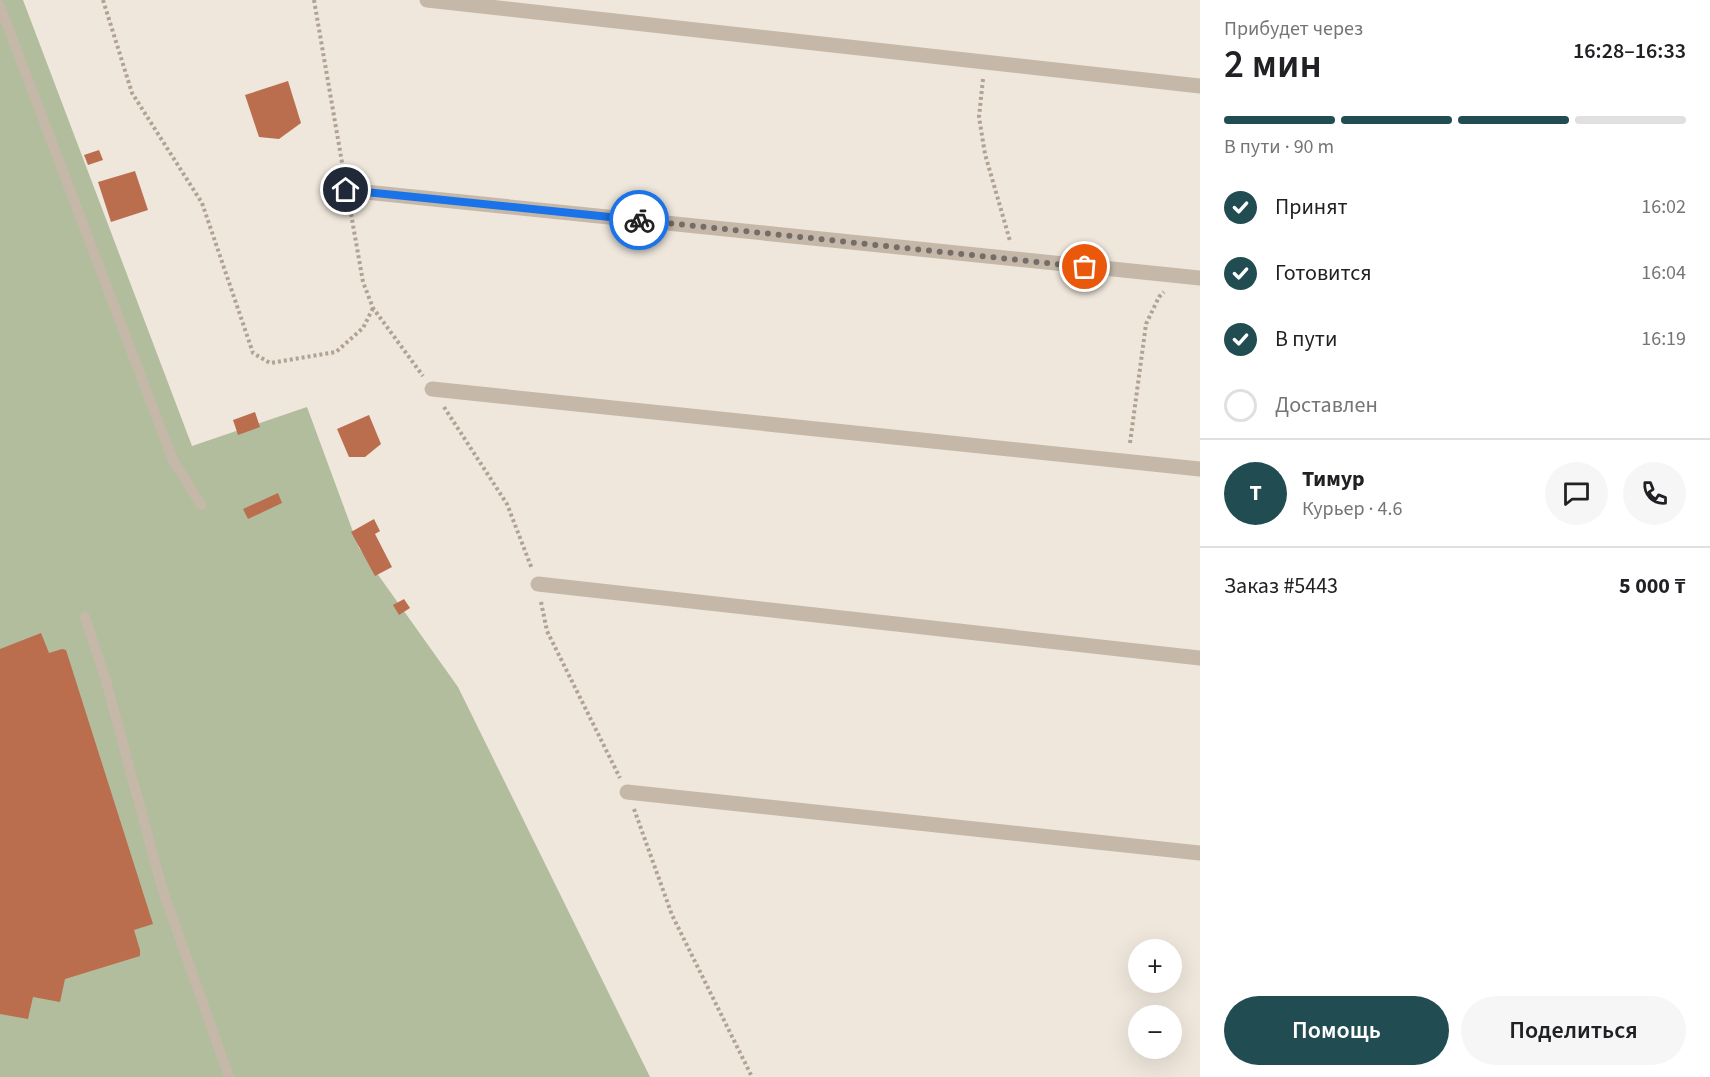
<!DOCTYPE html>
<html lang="ru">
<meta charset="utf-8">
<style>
:root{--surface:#fff;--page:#f6f6f6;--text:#202124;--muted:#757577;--line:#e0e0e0;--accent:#214c52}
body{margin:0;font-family:"Source Sans 3",sans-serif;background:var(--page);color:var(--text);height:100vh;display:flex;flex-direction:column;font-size:22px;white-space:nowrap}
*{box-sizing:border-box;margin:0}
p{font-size:20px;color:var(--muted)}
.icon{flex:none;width:33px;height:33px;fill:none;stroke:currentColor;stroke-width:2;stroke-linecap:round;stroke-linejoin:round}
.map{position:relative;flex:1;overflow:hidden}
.drawer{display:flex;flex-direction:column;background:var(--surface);width:510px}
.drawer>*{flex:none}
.fabs{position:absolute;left:1128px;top:939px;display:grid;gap:12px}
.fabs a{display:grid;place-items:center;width:54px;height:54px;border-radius:50%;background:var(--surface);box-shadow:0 6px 24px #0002;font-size:30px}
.pin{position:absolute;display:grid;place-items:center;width:51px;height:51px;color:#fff;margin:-26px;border:3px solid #fff;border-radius:50%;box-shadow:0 2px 6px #0007}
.courier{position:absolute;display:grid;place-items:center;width:60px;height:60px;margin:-30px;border:4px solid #1a73e8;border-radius:50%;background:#fff;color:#222;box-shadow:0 2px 8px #0007}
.overview em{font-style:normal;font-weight:600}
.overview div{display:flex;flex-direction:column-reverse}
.overview{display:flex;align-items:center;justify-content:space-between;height:102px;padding:0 24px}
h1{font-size:39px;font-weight:600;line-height:45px}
.bar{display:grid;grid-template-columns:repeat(4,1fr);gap:9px 6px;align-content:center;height:72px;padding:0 24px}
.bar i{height:8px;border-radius:4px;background:var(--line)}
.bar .current{background:var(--accent)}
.bar p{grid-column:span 4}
.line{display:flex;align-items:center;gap:15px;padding:0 24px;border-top:2px solid var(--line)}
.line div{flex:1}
.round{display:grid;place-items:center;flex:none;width:63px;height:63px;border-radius:32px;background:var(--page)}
ol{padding:0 24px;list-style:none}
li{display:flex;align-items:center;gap:18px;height:66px}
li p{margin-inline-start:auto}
li .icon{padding:6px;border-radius:50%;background:var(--accent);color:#fff;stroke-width:4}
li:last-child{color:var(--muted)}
li i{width:33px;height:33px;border:3px solid var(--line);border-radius:50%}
.action{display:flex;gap:12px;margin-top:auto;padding:12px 24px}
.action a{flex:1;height:69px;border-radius:36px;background:var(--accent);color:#fff;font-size:24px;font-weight:600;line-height:69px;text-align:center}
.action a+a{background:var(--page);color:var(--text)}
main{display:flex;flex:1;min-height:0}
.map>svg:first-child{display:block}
</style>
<main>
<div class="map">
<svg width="1200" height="1077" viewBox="0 0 1200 1077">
<rect width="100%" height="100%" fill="#efe7dc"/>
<polygon fill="#b1bd9d" points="0,0 23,0 192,446 307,407 359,548 458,687 650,1077 0,1077"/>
<g fill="#bb6e4e">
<polygon points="288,81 301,123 279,139 259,137 245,95"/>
<polygon points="99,150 103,160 88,165 84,155"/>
<polygon points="135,171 148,210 111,222 98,182"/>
<polygon points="255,412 260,427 238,435 233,420"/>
<polygon points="369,415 381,444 365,457 349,457 337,429"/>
<polygon points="278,493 282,503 248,519 243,509"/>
<polygon points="374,519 380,531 375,534 392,567 375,576 351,532"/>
<polygon points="404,599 410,608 399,615 393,605"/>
<polygon points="41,633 49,653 62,649 66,650 153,924 134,930 140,950 140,956 65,979 60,1002 33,997 28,1019 0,1014 0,649"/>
</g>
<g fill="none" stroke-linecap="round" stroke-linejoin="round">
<g stroke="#b2a293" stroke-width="4" stroke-dasharray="3 3" stroke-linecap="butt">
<polyline points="103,0 132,93 202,203 253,353 270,363 336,352 363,328 373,308"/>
<polyline points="314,0 344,174"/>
<polyline points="983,79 979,117 985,154 1010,241"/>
<polyline points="350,208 363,282 373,308 423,376"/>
<polyline points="444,407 507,504 532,569"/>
<polyline points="1130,443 1146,324 1159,297 1164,292"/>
<polyline points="541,602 547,631 620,778"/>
<polyline points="634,809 672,915 752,1077"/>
</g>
<g stroke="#c6b8a9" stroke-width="10">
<polyline points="0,6 172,458 201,505"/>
<polyline points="85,617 106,681 162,888 229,1077"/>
</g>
<g stroke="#c6b8a9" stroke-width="15">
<polyline points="427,0 1200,86"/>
<polyline points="346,190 1200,278"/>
<polyline points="432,389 1200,469"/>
<polyline points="538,584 1200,658"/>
<polyline points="627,792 1200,853"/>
</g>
</g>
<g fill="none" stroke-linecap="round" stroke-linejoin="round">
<polyline stroke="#756d67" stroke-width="6" stroke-dasharray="0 10.8" points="639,220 1085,267"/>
<polyline stroke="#1a73e8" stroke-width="8" points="346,190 639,220"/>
</g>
</svg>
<div class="fabs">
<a>+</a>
<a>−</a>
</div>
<div class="pin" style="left:1085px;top:267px;background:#ea580c"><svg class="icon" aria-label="bag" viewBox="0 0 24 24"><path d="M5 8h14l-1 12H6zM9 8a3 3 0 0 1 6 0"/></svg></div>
<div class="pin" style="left:346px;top:190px;background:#1f2937"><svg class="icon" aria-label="home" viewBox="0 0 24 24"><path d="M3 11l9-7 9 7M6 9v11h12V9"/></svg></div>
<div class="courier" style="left:639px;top:220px"><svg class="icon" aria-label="bike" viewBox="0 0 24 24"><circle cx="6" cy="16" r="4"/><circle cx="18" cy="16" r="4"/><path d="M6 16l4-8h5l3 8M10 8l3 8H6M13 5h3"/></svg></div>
</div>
<section class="drawer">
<div class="overview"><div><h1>2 мин</h1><p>Прибудет через</p></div><em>16:28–16:33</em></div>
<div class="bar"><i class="current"></i><i class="current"></i><i class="current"></i><i></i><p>В пути · 90 m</p></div>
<ol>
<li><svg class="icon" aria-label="check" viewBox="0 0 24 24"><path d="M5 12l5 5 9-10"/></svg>Принят<p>16:02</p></li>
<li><svg class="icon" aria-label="check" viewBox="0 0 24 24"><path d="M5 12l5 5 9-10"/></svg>Готовится<p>16:04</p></li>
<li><svg class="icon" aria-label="check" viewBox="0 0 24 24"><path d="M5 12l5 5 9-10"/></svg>В пути<p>16:19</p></li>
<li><i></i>Доставлен</li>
</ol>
<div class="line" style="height:108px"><b class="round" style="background:var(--accent);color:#fff">Т</b><div><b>Тимур</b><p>Курьер · 4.6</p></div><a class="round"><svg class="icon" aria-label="chat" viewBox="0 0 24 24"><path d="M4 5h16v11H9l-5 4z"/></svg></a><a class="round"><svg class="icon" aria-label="phone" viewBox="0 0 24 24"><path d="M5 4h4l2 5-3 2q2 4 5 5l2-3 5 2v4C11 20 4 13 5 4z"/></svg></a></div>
<div class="line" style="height:78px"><div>Заказ #5443</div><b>5 000 ₸</b></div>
<div class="action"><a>Помощь</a><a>Поделиться</a></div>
</section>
</main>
